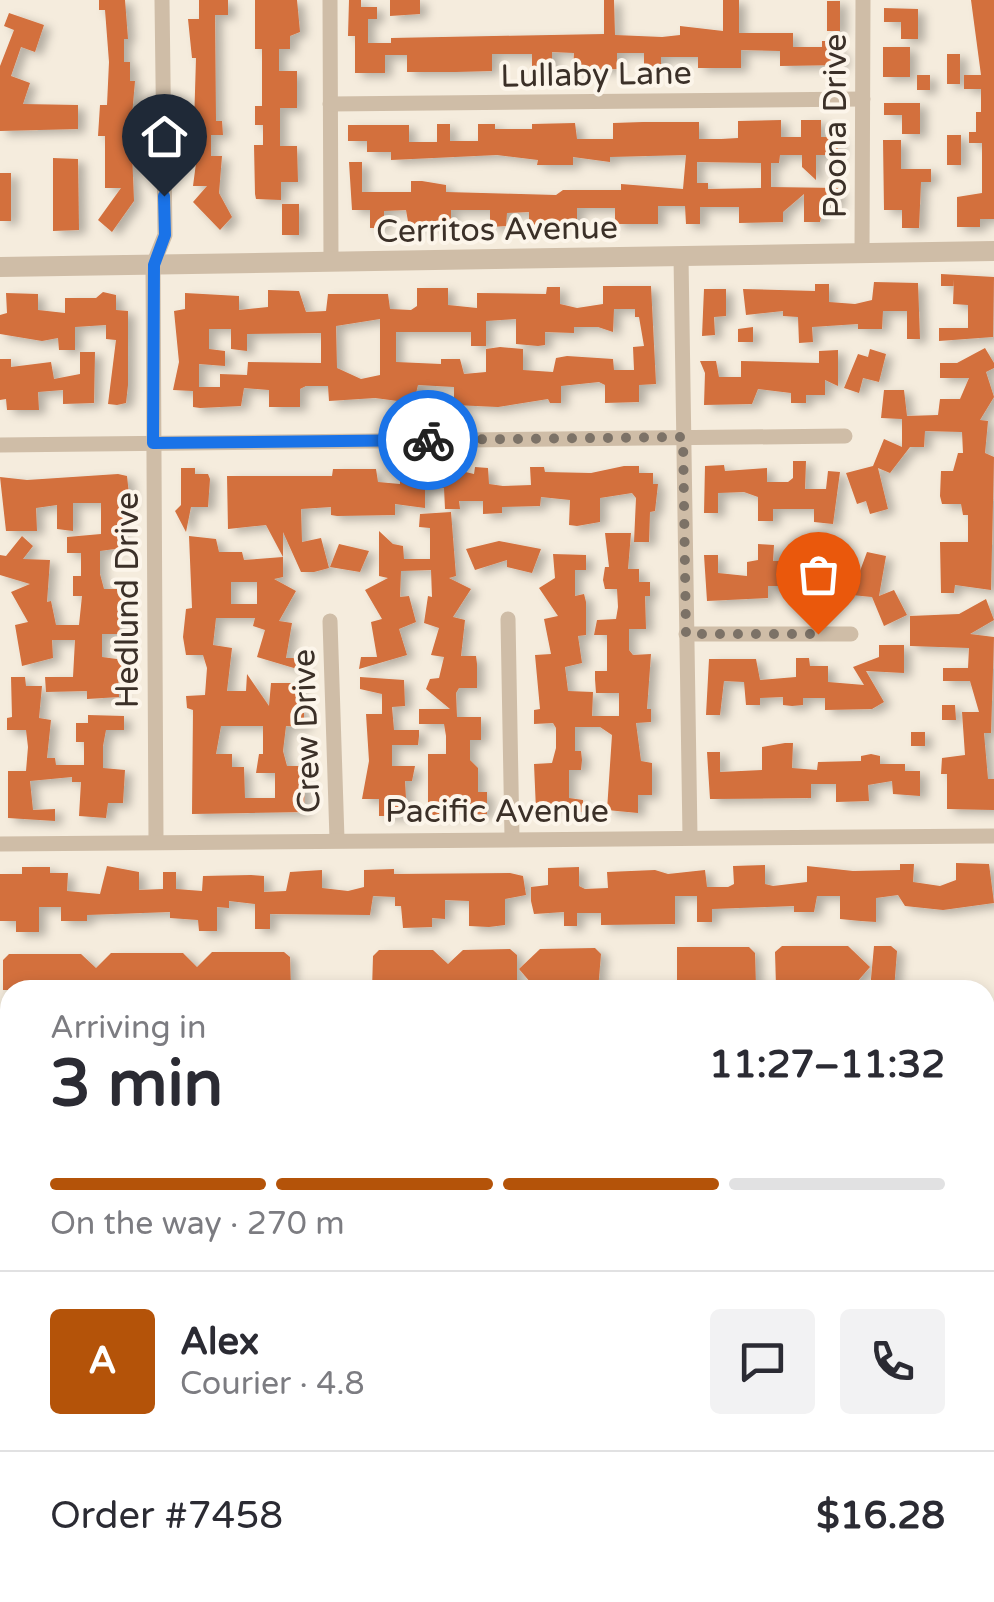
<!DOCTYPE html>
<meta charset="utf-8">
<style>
:root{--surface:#fff;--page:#f2f2f3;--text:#2b2b33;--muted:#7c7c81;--line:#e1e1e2;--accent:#b45309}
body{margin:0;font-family:"Varela Round",sans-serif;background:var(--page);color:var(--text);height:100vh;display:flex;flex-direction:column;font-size:38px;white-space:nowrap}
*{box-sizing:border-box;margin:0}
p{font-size:32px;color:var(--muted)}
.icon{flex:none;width:55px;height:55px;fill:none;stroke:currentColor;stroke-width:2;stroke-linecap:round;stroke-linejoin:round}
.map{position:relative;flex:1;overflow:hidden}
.details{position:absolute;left:0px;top:980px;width:995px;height:622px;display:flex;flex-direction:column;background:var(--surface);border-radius:30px 30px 0 0;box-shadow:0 5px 15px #0003}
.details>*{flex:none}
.pin{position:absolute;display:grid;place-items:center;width:85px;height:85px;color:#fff;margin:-102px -42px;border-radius:50% 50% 50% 0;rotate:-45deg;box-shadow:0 0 10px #0007}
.pin .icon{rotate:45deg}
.courier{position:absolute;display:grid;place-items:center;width:100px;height:100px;margin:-50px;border:8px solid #1a73e8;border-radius:50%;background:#fff;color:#222;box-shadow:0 2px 12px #0007}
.summary em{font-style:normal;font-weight:800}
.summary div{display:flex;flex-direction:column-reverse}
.summary{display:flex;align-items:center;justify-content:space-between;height:170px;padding:0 50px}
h1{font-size:65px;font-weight:800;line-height:75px}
.bar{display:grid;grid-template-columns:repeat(4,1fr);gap:15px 10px;align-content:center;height:120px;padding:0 50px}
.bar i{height:12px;border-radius:8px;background:var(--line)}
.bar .active{background:var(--accent)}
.bar p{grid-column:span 4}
.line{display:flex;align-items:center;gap:25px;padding:0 50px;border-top:2px solid var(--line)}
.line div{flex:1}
.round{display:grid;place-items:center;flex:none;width:105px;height:105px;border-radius:10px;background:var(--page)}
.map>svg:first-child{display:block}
</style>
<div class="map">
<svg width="994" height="1602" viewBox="0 0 994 1602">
<defs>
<filter id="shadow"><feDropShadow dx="7" dy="4" stdDeviation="5" flood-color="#0004"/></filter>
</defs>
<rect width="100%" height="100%" fill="#f5ecdd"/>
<g fill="#d36f3d" fill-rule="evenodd" filter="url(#shadow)">
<polygon points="99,0 125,0 128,39 124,39 124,62 130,62 130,81 135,81 131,127 134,201 112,232 98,220 121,188 105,188 105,136 98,136 100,105 107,105 109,62 105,10 99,10"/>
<polygon points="199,0 228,0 228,15 215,15 216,121 222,121 223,135 211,135 211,156 222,156 219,193 232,217 220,230 193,202 207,186 193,186 198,148 197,125 194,125 196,58 192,58 188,19 199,19"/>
<polygon points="255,0 297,0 300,32 290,36 290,49 279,49 279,71 297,71 297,108 280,108 280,146 297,146 298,182 281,182 281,200 256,199 255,194 254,145 263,145 263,125 255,125 255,106 262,106 262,49 255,49"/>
<polygon points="349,0 361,0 361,7 377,7 377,19 368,19 368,43 391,43 391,38 604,34 604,0 614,0 615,35 662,37 680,35 680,26 723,31 723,0 739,0 739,33 793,33 793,47 822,47 822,41 834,41 834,51 842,51 842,65 780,66 780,51 741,50 741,68 698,68 698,57 661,57 661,69 644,69 644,53 617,53 617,69 573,70 574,53 552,52 552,69 546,70 532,70 532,54 492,54 492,71 455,72 407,72 407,55 385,55 385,73 355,73 355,36 348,36"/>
<polygon points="390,0 420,0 420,14 390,16"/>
<polygon points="971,0 994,0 994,219 980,219 980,227 957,227 957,197 982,193 982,143 969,143 969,132 976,132 976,112 981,112 981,89 964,89 964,75 981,75"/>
<rect x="827" y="1" width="13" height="30"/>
<polygon points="884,8 918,9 918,39 901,39 901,22 884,22"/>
<polygon points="9,13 44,25 35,52 21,47 11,76 30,83 23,104 78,105 78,129 0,131 0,66 14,30 4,26"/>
<rect x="883" y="47" width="27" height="30"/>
<rect x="947" y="54" width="13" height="30"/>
<rect x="917" y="75" width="13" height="15"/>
<polygon points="884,103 920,103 920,134 902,134 902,115 884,115"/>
<path d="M781,120V137H801V120H821V137H838V155H816V180L802,167V155H780L779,163H771V187L838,188V205H824L820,222H804V194L783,212V222L739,223V207H700V224H686L685,206H658V224H615V208H577V225L529,226V212L507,213L506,226L490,227V210H451V227H409L406,210L384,211V228H370V210H352L349,162H362V192H411V181H422L446,185V192L556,195L563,190H621V184L683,189L686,155L610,157V162L573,157V165H537L538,160L497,155L391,160V152H367V141H348V125H409V142H437V124H450V141H478V124H495V129H532V124L575,123L577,139H613V123L643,122H699V139H721L738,138V121ZM697,162L761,163V188L708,189V183H697Z"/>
<rect x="947" y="135" width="14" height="30"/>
<polygon points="883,140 901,140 901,169 931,169 931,182 921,182 919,228 902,228 902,210 884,210"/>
<polygon points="53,158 78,159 79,230 53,231"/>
<rect x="0" y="173" width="11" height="48"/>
<rect x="282" y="204" width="17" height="31"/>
<polygon points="941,274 994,277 993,337 939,341 939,328 968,328 968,305 953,304 954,279 954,286 941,286"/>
<polygon points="874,282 918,283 920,339 907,339 907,311 883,311 882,329 858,329 858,324 812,327 813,342 799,343 798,317 783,316 783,311 746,315 743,289 815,291 815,284 829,284 829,302 855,304 872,300"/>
<path d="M603,286H651L656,384L639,385V402L605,403V385L599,382L561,386V403H550L548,399L498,407L454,405V387L418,385L413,406H399L398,401L375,398L329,401L328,386H306L300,389V407H269V390L244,388L241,406L200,408L193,407V391L173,390L179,362L174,311L185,309V293L239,296V310L268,307V290L299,291L306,312L326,311L328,294H388L390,309L411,310L417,306V288H448V305L477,308V293L546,294L547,287H560V304L577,308L603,304ZM614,309H635V317H639L644,346L633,347L634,370H614L613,359L567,356L556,358L553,372L523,370V349L500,347L486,349V372L464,374L460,359H441V364L396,362V332H471V346H486V321L516,319V344L538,346L545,345V332L574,333V327H598L613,332ZM380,319V375L361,379L337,368L336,326ZM209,329H231V349L247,351V334L321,333V363L248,362L247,375L220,374V387H199V364L225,366V351L209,349Z"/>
<polygon points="704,289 726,289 726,316 714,317 715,335 702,336"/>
<polygon points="103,292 116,295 116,310 128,311 128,385 126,403 117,405 108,404 116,340 106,339 106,325 75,327 75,350 59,350 58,338 42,341 0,334 0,315 7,313 6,293 38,294 38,310 65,313 65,298 96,298"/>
<polygon points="753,327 753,342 738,342 738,329"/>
<polygon points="985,348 994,363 994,368 986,372 994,397 980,420 988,421 985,453 994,457 991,590 955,585 954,593 941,593 940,542 968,542 968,515 963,515 961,504 942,504 940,496 941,471 953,471 958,453 963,453 962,432 925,431 924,447 910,447 890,473 878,468 888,509 870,514 866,501 857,504 846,473 873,466 884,439 902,447 902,419 881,418 884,390 904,390 907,416 938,415 940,399 960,399 969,378 940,378 940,363 957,363"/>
<polygon points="870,349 886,354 879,382 863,378 859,393 844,388 858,354 868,357"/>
<polygon points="838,350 838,386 825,380 825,395 806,395 806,403 791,403 791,393 758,389 752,404 704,405 705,373 700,361 716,361 719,377 741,377 741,361 819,363 819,351"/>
<polygon points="80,352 95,352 94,403 63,404 63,390 38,392 39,410 7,410 6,399 0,400 0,359 11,359 11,367 51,362 54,379 80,374"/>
<polygon points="793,461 806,461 805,489 826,489 828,471 840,472 833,524 814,522 814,509 773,509 773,521 758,521 758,497 744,492 718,493 718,513 704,513 705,466 724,465 725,471 767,468 767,482 788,482 793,478"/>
<polygon points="624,466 639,466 639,473 653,473 653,484 658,484 655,511 650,512 649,542 634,542 636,498 632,493 600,498 600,522 577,526 569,525 570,500 541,497 540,506 502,507 502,513 483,514 483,501 459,501 460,509 445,509 444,488 425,489 425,508 395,504 395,515 337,516 331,515 331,507 301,509 302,542 321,538 329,568 314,572 301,572 283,532 283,557 266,525 228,529 227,476 332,476 333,469 376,469 378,482 400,484 400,473 449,468 474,474 475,467 488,468 489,484 503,486 531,485 530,467 544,467 545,472 591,473"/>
<polygon points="181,468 195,468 195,474 208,474 210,479 208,507 191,507 186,532 175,511 181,505"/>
<polygon points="118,474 127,476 130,504 123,505 122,548 100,551 100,574 104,589 123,589 123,601 118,602 120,634 102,634 102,657 124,660 124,673 118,674 119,697 87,699 87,691 46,692 45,677 73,677 75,640 52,640 53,658 22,666 15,625 28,622 11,592 30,584 0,575 0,555 6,556 22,536 33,546 23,559 50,560 47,602 51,601 56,625 79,625 82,596 73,596 73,576 81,576 81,553 67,553 67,537 101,534 101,503 73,503 73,531 57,529 57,505 36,508 37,531 6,531 0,477 27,480"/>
<polygon points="451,512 456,576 449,578 471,589 453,617 465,620 461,656 476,656 477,664 477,688 459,688 456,693 457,717 481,717 481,740 470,740 470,760 478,768 478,792 487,792 487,814 428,815 428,754 446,754 446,736 444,724 419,724 419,709 450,709 426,689 430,679 439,678 444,657 431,655 439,628 424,623 428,596 432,597 431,570 401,571 400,597 409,596 416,622 399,629 407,655 359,669 361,657 377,657 371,622 382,619 365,590 388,578 379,576 379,531 393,544 403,546 404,559 430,559 430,528 419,527 420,514"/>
<polygon points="605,533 631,533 628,569 639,569 639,582 650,582 650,596 645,596 646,629 629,629 629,650 633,655 651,654 647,709 651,709 651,722 636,723 641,761 652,763 652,795 638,795 638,813 607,810 612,735 600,727 575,727 575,751 581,751 582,760 581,770 569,770 569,798 583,800 583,812 536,810 534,764 552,763 556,748 556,728 553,723 534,724 534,710 540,709 535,655 551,654 544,619 558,616 539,588 555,578 553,554 586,555 586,570 575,570 575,596 584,594 586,602 586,635 578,636 582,663 565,667 568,691 593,692 592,716 619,716 619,693 596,693 595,679 595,671 607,671 607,635 594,635 597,620 616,619 618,607 617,589 605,589 603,580 605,567 609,567"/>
<path d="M189,536L216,539L219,552H242L244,560L283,557V577L274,579L296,591L279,621L292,623L286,658H302L304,671L257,657L265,630L253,626L255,618H216L213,645L232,648L227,691H246L247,674L269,706L271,683H299L298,712L304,713V727L286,726L283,751L287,766H305L304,812L192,814L193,710L187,708L186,696L205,695L207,668L203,655H186L183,637L186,609L192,608ZM231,582H257V604H231ZM221,726H263V754H259L256,773H275V798H245L244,767H232V754H216Z"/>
<polygon points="499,541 541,549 532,573 507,567 507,560 475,570 466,549"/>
<polygon points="339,544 369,551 360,572 330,567"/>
<polygon points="758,544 774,545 773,561 815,561 814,551 833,549 839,580 857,579 867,552 886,556 879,596 894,590 907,615 884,626 872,597 810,591 808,604 795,603 789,586 768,586 768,598 707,601 704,555 718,555 718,573 747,576 747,562 758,560"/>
<polygon points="986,599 994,620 970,634 994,637 991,733 984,733 988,779 994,779 994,810 947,809 947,774 941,774 942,758 965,755 962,712 979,712 970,681 943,681 943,668 968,668 969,648 910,646 910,616 959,614"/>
<polygon points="879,645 904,645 904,673 866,671 884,702 872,709 825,710 825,698 803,698 803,705 792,706 783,705 783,697 760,698 760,705 746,705 744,682 724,681 720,715 706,715 709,659 756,659 760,680 796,677 796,658 809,658 810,666 828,666 828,682 864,685 853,667 879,657"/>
<polygon points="11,677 25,677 26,686 42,686 39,718 51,720 47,758 55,758 56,765 84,765 84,742 76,742 76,723 88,723 88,715 124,716 124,730 106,730 103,746 103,768 125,770 123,803 108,803 106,818 79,816 81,782 72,782 72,777 30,781 33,810 55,809 55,821 8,818 8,771 26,771 28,747 26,730 7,730 7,718 12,717"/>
<polygon points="360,677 404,680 405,706 392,707 394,730 419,730 419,736 418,745 392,745 392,766 415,766 412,781 405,781 407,816 379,816 379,799 362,799 369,761 366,714 382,714 382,694 360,689"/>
<polygon points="942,705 955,705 956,720 942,720"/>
<rect x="911" y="732" width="14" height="14"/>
<polygon points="785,743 793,743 792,768 817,770 818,762 861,761 861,756 871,754 880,756 880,764 905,764 905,771 920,771 920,796 893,794 892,781 868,785 869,801 836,802 836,784 811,784 811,798 710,799 707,752 720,752 720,772 762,770 762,747"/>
<polygon points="956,863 989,864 994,903 943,910 905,906 898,895 876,898 876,922 861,921 840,919 840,896 817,896 814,912 794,912 794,906 712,909 712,922 697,922 697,896 675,896 675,924 601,925 601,913 577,913 577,926 564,926 564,912 534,914 531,901 531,887 548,885 548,868 579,867 579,886 585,889 608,888 607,872 655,870 668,874 705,870 707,887 728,887 734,884 733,866 765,865 765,884 773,886 807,882 807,866 853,871 900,870 900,864 914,864 913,882 940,886 956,880"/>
<polygon points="107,866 139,872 139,890 163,889 163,872 176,872 176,889 202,891 203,876 251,875 264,876 264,892 286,891 290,872 322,870 322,888 348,891 364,887 364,870 394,869 394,874 510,873 523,876 526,895 505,899 505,925 489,927 469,926 469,901 445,900 445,919 432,918 432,927 403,928 401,906 395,906 395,897 373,896 370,915 270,914 270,929 255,929 255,904 229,901 229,908 217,907 217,931 199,931 198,920 170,918 170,912 87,915 87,921 61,921 61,907 39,907 39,932 16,932 16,921 0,921 0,874 22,874 22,867 50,867 50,873 68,873 67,891 100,894"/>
<polygon points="782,946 848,946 870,967 850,990 780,990 776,986 775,952"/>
<polygon points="874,946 891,946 897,951 894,990 870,990"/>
<polygon points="677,947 749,947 755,953 756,987 677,990"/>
<polygon points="595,948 601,954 598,990 537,990 519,969 540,949"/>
<polygon points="510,949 517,955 517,990 458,990 448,981 439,990 372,990 373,956 379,950 433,950 448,964 463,950"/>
<polygon points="212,952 284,952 290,957 291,990 3,990 3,960 9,954 81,954 96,968 111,953 183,953 197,967"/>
<rect x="0" y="1097" width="10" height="29"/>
<rect x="0" y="1204" width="10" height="20"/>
<rect x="0" y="1275" width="10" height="32"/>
<rect x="0" y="1544" width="10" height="28"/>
</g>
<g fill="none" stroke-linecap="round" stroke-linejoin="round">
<g stroke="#cfbda7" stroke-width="15">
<polyline points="330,0 331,261"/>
<polyline points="330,104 863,99"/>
<polyline points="862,252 863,0"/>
<polyline points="681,257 690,837"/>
<polyline points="0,445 845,436"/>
<polyline points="508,619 512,838"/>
<polyline points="330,621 337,839"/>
<polyline points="686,634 851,634"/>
<polyline points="156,841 153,265 165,235 162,0"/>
<polyline points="0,844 994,836"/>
<polyline points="985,1154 994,1154"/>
<polyline points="0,1163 10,1163"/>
<polyline points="0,1341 10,1341"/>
<polyline points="0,1511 10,1511"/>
<polyline points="160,1592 160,1602"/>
<polyline points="333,1592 333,1602"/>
<polyline points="497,1592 497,1602"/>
<polyline points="674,1592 674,1602"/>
</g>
<polyline stroke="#cfbda7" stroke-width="20" points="0,267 994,251"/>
<g stroke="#3b3028" stroke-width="4" stroke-dasharray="2.5 8" stroke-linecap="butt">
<polyline points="985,1046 994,1046"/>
<polyline points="0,1057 10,1057"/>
</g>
</g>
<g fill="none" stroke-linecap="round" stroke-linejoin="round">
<polyline stroke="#7c7267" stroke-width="10" stroke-dasharray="0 18" points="428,440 683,437 686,634 818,634"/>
<polyline stroke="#1a73e8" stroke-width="12" points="164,196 165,235 154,265 153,443 428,440"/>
</g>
<g text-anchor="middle" stroke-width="8" stroke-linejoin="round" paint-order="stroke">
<g font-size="32" fill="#3b3028" stroke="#fcf5ea">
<text transform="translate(596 74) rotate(-1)" y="11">Lullaby Lane</text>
<text transform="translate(835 126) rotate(-90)" y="11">Poona Drive</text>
<text transform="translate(497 229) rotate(-1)" y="11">Cerritos Avenue</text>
<text transform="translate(127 600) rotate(-90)" y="11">Hedlund Drive</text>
<text transform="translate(306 731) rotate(-92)" y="11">Crew Drive</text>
<text x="497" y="822">Pacific Avenue</text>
</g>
</g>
</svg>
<div class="pin" style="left:818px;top:634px;background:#ea580c"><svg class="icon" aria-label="bag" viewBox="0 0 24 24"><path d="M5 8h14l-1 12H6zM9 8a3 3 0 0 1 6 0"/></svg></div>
<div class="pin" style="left:164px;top:196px;background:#1f2937"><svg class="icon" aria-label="home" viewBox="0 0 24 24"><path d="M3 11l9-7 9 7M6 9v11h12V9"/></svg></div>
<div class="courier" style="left:428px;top:440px"><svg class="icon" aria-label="bike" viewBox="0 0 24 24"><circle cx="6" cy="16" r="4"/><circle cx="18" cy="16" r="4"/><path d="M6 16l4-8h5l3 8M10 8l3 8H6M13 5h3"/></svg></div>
<section class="details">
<div class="summary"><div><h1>3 min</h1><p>Arriving in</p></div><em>11:27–11:32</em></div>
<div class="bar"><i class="active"></i><i class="active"></i><i class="active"></i><i></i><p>On the way · 270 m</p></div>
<div class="line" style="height:180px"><b class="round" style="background:var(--accent);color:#fff">A</b><div><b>Alex</b><p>Courier · 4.8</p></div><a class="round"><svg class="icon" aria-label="chat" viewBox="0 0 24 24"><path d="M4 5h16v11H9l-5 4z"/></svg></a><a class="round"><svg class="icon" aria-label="phone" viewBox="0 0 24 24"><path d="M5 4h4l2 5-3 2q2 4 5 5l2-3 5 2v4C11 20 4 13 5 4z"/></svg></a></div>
<div class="line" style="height:130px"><div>Order #7458</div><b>$16.28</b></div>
</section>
</div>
